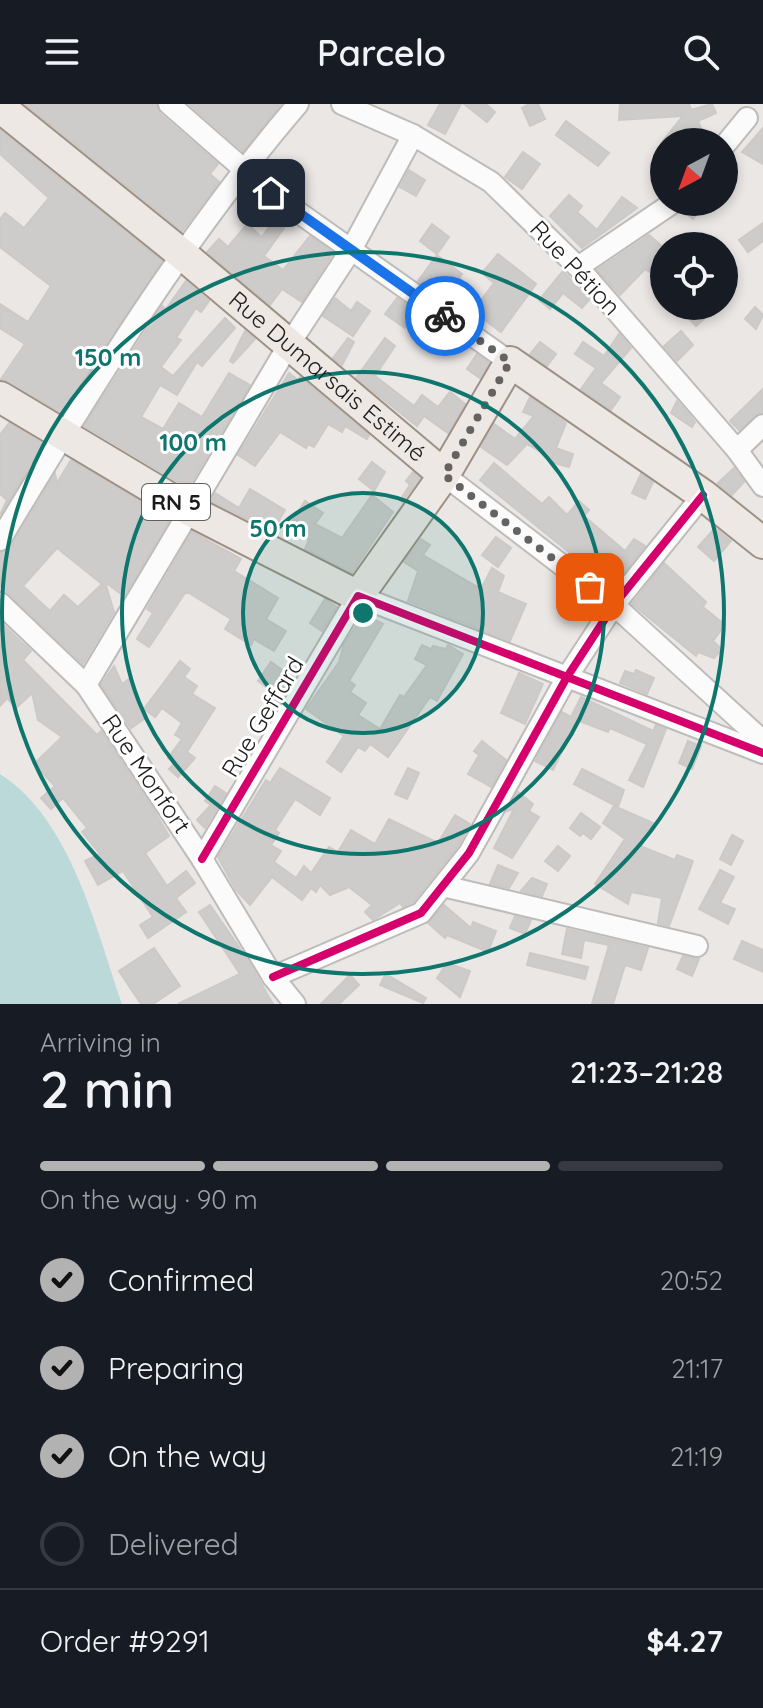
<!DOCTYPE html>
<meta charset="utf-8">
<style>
:root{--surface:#171b24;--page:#20242c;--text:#f1f3f6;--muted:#9ea1a6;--line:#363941;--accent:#b2b2b3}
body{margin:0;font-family:Quicksand,sans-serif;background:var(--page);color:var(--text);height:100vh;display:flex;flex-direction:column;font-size:30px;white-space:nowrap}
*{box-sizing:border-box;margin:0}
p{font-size:26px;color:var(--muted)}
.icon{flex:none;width:44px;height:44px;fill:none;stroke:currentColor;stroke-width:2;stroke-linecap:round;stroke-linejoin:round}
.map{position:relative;height:900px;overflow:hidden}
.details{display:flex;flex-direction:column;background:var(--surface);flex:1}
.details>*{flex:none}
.needle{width:52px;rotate:221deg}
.fabs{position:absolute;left:650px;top:24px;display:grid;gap:16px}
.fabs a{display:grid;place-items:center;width:88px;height:88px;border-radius:50%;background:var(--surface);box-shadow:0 4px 12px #0003;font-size:40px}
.pin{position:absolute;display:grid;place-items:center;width:68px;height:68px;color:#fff;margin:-34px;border-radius:16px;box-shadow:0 4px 12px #0006}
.courier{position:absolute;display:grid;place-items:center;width:80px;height:80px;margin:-40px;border:6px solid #1a73e8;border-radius:50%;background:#fff;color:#222;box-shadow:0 2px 10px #0007}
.summary em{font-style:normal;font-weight:600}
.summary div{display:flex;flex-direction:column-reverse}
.summary{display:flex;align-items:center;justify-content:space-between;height:136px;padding:0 40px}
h1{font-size:52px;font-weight:600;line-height:60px}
.bar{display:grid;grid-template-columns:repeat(4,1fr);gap:12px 8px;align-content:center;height:96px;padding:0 40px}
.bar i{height:10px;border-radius:6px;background:var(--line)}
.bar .current{background:var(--accent)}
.bar p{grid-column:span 4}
.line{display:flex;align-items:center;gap:20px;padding:0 40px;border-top:2px solid var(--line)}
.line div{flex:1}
ol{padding:0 40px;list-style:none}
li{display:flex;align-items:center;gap:24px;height:88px}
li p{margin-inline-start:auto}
li .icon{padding:8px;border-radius:50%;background:var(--accent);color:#111;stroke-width:4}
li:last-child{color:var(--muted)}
li i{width:44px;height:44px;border:4px solid var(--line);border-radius:50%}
header{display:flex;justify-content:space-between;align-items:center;height:104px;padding:0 40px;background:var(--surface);font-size:36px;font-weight:600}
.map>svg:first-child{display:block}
</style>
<header><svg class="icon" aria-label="menu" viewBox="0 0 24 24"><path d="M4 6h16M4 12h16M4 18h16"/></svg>Parcelo<svg class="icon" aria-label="search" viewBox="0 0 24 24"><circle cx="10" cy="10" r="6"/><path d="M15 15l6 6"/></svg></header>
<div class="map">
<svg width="763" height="900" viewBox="0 0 763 900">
<rect width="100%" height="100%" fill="#eae7e5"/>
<path fill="#bcd9da" d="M0,670C71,715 96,825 122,900H0Z"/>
<g fill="#ceccca" stroke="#cdc9c7" stroke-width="2" fill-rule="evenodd">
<polygon points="25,0 156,0 160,10 218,60 210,70 219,78 182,127"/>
<polygon points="189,0 281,0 243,47"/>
<polygon points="440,0 461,0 445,30 428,21"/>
<polygon points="464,0 486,0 495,8 487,18"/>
<polygon points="529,0 538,0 545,15 530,22 522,4"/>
<polygon points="620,0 689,0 691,6 712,0 716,9 698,17 703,29 686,38 662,38 683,12 619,16"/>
<polygon points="566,17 609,49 598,62 556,31"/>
<polygon points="763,24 763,60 742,48"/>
<polygon points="0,26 162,157 62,309 1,275 25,240 0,224 0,200 28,218 51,182 0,143 0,115 5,109 24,124 49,94 0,50"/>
<polygon points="523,48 540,60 522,85 505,73"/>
<polygon points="409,66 425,76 416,92 400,83"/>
<polygon points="569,91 582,102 577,108 597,126 622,93 637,104 582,144 550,112"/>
<polygon points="687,98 707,98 693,115 683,107"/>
<polygon points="273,117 284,124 264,152 283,166 310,132 333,149 302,198 282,185 270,201 207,148 219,135 228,143 247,120 262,133"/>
<polygon points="763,119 763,137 748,148 739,136"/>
<polygon points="432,120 449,133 437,150 420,137"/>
<polygon points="649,131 664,144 664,177 645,165 620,191 597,166"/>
<polygon points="498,150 536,180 501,228 473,207 494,179 482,169"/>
<polygon points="437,151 462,170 455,180 477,198 467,212 418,177"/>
<polygon points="563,167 589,196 582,204 563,189 550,205 539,196"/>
<polygon points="186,177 209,197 201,208 196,204 176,234 181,236 161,263 173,272 225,214 235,224 202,262 197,258 177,291 160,281 141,313 163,325 179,299 202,313 229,269 250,281 188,384 84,322 162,202 166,205"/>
<polygon points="335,194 351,207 357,198 370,207 353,232 323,212"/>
<polygon points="397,194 417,208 405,224 385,210"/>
<polygon points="698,202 718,202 696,222 687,212"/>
<polygon points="755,203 763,211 756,225 745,215"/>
<polygon points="245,227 255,235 233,259 230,257"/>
<polygon points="681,227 693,241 677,257 664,242"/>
<polygon points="619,230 631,244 601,279 620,293 611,306 581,285 596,264 575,250 583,238 604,252"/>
<polygon points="348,234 354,238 342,261 333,254"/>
<polygon points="385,234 395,242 375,272 414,302 422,291 438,303 450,288 465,300 448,329 424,312 417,322 356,274"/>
<polygon points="540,238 556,250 547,262 530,250"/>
<polygon points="477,250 489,259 480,274 467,265"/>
<polygon points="289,269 298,276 300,273 369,331 367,335 345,322 342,328 328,320 314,343 308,340 306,344 280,328 255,362 238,351"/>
<polygon points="763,285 763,308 739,326 730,317"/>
<polygon points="530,293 566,319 556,344 573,350 569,363 551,358 555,347 552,354 527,340 507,361 481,343 494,320 515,335 534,312 523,308"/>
<polygon points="677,297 695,318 692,323 671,309"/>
<polygon points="9,319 43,340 0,411 7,396 0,390 0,331"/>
<path d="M71,356L170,415L124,492L105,478L114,508L83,560L0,481V449L11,443L55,370L57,379ZM57,444L102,480L78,503L64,491L50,507L23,482Z"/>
<polygon points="372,358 385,368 374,387 359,375"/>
<polygon points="494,359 542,400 549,393 567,411 579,397 589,406 584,412 625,447 634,435 645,442 612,483 480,376"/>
<polygon points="734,364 744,378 732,391 717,380"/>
<polygon points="413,368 420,374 402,398 400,396 410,381 406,377"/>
<polygon points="641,370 653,378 645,395 632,389"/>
<polygon points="250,385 285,406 272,428 211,397 215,389 239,404"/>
<polygon points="372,391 393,408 352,469 305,445 309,436 289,422 305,397 323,409 315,420 342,434"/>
<polygon points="715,424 731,437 714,457 698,443"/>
<polygon points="192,428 241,455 234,467 278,494 266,515 286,527 274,547 254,535 251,541 225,525 231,515 189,489 185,489 149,543 137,535 153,509 147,505"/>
<polygon points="496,433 511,444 498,463 482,451"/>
<polygon points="421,435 430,441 423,451 481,485 492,464 504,472 498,488 526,500 510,537 408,497 418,467 404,458"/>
<polygon points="664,459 706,498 703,503 725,521 713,537 722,545 714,554 698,548 696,552 632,500"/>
<polygon points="325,495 337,503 322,527 310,519"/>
<polygon points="364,510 383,520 349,577 355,581 350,588 366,599 358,611 380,625 400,591 404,593 427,561 415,555 422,541 431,545 433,542 446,545 448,541 463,550 437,597 430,593 388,653 370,640 365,647 358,643 341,668 327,658 344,632 306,605 339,558 344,540"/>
<polygon points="0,518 31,547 23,556 97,631 101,627 153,705 169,732 145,749 167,782 186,767 195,779 176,794 186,808 148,834 140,821 153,813 123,767 98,781 85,757 100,750 82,728 87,724 63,694 51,705 41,694 55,682 34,660 62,633 38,616 32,589 16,604 7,594 0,602"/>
<polygon points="180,557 190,565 184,573 197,582 192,590 215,604 187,648 195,654 178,673 169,665 175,659 168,654 182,635 175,631 182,619 162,604 155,613 144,605"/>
<polygon points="271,558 294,574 278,602 264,593 269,585 258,577"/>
<polygon points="114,562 122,580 129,575 147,613 131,624 101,581"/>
<polygon points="636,566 654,574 647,590 620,579 625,567 634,570"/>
<polygon points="519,569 543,580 525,620 501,609"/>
<polygon points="581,593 653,627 656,621 666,625 643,683 629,676 647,640 610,624 608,628 577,616 553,666 535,657 562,608 571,613"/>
<polygon points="482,637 506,656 491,683 468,670 479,651 474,647"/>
<polygon points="688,637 701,642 692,665 679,659"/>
<polygon points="280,664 330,694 320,711 295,695 275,726 279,729 271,741 281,747 274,758 296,774 304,762 311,769 329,743 338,748 351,726 375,740 389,715 438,739 455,711 470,720 458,742 413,798 403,803 400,799 373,816 365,808 372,801 349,783 330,791 320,781 316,788 311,784 302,796 272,773 250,801 236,786 218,753 266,676 270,679"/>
<polygon points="408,664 419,669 407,695 395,690"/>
<polygon points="582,665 624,686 618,703 574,680"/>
<polygon points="215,682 226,689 205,724 197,716 211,701 205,697"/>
<polygon points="518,688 533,700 529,707 539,713 512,754 494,744 514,705 507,707"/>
<polygon points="614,702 653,719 640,742 675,756 677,751 693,757 669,822 658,819 662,794 631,788 628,800 595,780 625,735 603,719"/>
<polygon points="581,709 600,723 591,735 583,729 580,732 570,724"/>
<polygon points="732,731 743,737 731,761 720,755"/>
<polygon points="558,742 570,752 558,767 545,757"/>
<polygon points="498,761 518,769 509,784 490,780"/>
<polygon points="720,766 734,773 720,799 735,805 728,820 699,805"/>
<polygon points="532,774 547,780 542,792 521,787"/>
<polygon points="210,801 246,853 273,900 178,900 240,870 199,808"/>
<polygon points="444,801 471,824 473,818 496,827 488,848 447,831 445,834 428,819"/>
<polygon points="515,812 531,816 525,830 510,824"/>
<polygon points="567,825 648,844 641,866 625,861 613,900 592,900 609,841 584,836 581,854 562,850"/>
<polygon points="742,837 763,846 763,868 734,855"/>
<polygon points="154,844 180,882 153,900 141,900 119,867"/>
<polygon points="530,849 588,863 585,875 527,861"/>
<polygon points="683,852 699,855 692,872 677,865"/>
<polygon points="447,859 470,867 460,893 437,874"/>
<polygon points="386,870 426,894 423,899 380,881"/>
<polygon points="350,871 359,881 339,900 321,900"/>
</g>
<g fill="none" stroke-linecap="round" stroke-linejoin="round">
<defs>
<g id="minor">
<polyline points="169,0 271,89 510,258"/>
<polyline points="342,0 413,31 491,78 578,163 737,346 763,382"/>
<polyline points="724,42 747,14"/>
<polyline points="578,163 674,98"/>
<polyline points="737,346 763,321"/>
<polyline points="444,371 614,501 763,637"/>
<path d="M0,436C90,286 184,133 298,0"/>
<polyline points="0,499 86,581 202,755 273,873 295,900"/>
<polyline points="86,581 288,242 351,146 413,31"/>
<polyline points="202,755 358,492 763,649"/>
<polyline points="443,782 697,842"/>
<polyline points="273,873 421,809 469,749 567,573 614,501 703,391"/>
</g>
<g id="primary">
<path id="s1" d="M0,3L183,151L444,371"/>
<polyline points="0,293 191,407 358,492 444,371 510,258 703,391 763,439"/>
</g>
</defs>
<use href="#minor" stroke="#bdbcbb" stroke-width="24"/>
<use href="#primary" stroke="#9d9185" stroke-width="34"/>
<use href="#minor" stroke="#fcfbfb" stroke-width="20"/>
<use href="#primary" stroke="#eee8e4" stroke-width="30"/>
<defs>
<g id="cycleway">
<polyline points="202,755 358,492 763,649"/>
<polyline points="273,873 421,809 469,749 567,573 614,501 703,391"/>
</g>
</defs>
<use href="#cycleway" stroke="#fff" stroke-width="13"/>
<use href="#cycleway" stroke="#d6006c" stroke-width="8"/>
</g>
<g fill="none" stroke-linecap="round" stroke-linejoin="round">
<polyline stroke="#646362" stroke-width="8" stroke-dasharray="0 14.4" points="445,212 510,258 444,371 590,483"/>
<polyline stroke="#1a73e8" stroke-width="10" points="271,89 445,212"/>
</g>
<circle cx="363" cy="509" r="120" fill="#0f766e" fill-opacity=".12"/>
<g fill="none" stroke="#0f766e" stroke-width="4">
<circle cx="363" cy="509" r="120"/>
<circle cx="363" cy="509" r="241"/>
<circle cx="363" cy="509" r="361"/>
</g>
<g text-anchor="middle" stroke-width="6" stroke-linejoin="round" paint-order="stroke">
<rect fill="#fff" stroke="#606060" stroke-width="2" x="142" y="380" width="68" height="36" rx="6"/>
<g font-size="22" font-weight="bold" fill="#1c1c1c">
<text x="176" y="406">RN 5</text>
</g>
<g font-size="24" fill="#1c1c1c" stroke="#fff">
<text transform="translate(575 164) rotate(47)" y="8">Rue Pétion</text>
<text dy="8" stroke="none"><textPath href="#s1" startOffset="424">Rue Dumarsais Estimé</textPath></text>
<text transform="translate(263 613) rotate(-59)" y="8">Rue Geffard</text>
<text transform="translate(146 670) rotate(56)" y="8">Rue Monfort</text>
</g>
</g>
<circle cx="363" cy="509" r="12" fill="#0f766e" stroke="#fff" stroke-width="4"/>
<g font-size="24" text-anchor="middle" font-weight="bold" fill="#0f766e" stroke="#fff" stroke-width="6" stroke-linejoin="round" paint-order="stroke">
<text x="108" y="262">150 m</text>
<text x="193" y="347">100 m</text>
<text x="278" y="433">50 m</text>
</g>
</svg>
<div class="fabs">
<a><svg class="needle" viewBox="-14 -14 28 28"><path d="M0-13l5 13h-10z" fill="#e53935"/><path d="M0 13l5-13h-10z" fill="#9ea1a6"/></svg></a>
<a><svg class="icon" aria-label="locate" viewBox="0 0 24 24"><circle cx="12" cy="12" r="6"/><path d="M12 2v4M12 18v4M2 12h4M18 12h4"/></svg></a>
</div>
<div class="pin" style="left:590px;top:483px;background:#ea580c"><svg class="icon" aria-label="bag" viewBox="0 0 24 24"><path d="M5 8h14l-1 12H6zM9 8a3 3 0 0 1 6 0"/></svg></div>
<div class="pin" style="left:271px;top:89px;background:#1f2937"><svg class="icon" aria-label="home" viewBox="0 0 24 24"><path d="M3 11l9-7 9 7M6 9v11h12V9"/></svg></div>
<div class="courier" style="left:445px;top:212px"><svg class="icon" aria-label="bike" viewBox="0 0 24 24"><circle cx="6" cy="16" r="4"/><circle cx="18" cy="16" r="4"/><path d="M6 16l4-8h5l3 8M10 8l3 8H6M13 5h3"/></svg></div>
</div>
<section class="details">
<div class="summary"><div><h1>2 min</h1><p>Arriving in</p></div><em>21:23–21:28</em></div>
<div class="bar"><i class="current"></i><i class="current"></i><i class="current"></i><i></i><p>On the way · 90 m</p></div>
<ol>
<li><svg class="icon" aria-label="check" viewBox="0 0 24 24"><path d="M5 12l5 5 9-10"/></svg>Confirmed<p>20:52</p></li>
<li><svg class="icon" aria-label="check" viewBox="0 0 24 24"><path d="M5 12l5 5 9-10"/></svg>Preparing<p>21:17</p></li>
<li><svg class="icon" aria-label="check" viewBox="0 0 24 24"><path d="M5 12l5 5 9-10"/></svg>On the way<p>21:19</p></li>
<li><i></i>Delivered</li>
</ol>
<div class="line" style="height:104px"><div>Order #9291</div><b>$4.27</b></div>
</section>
